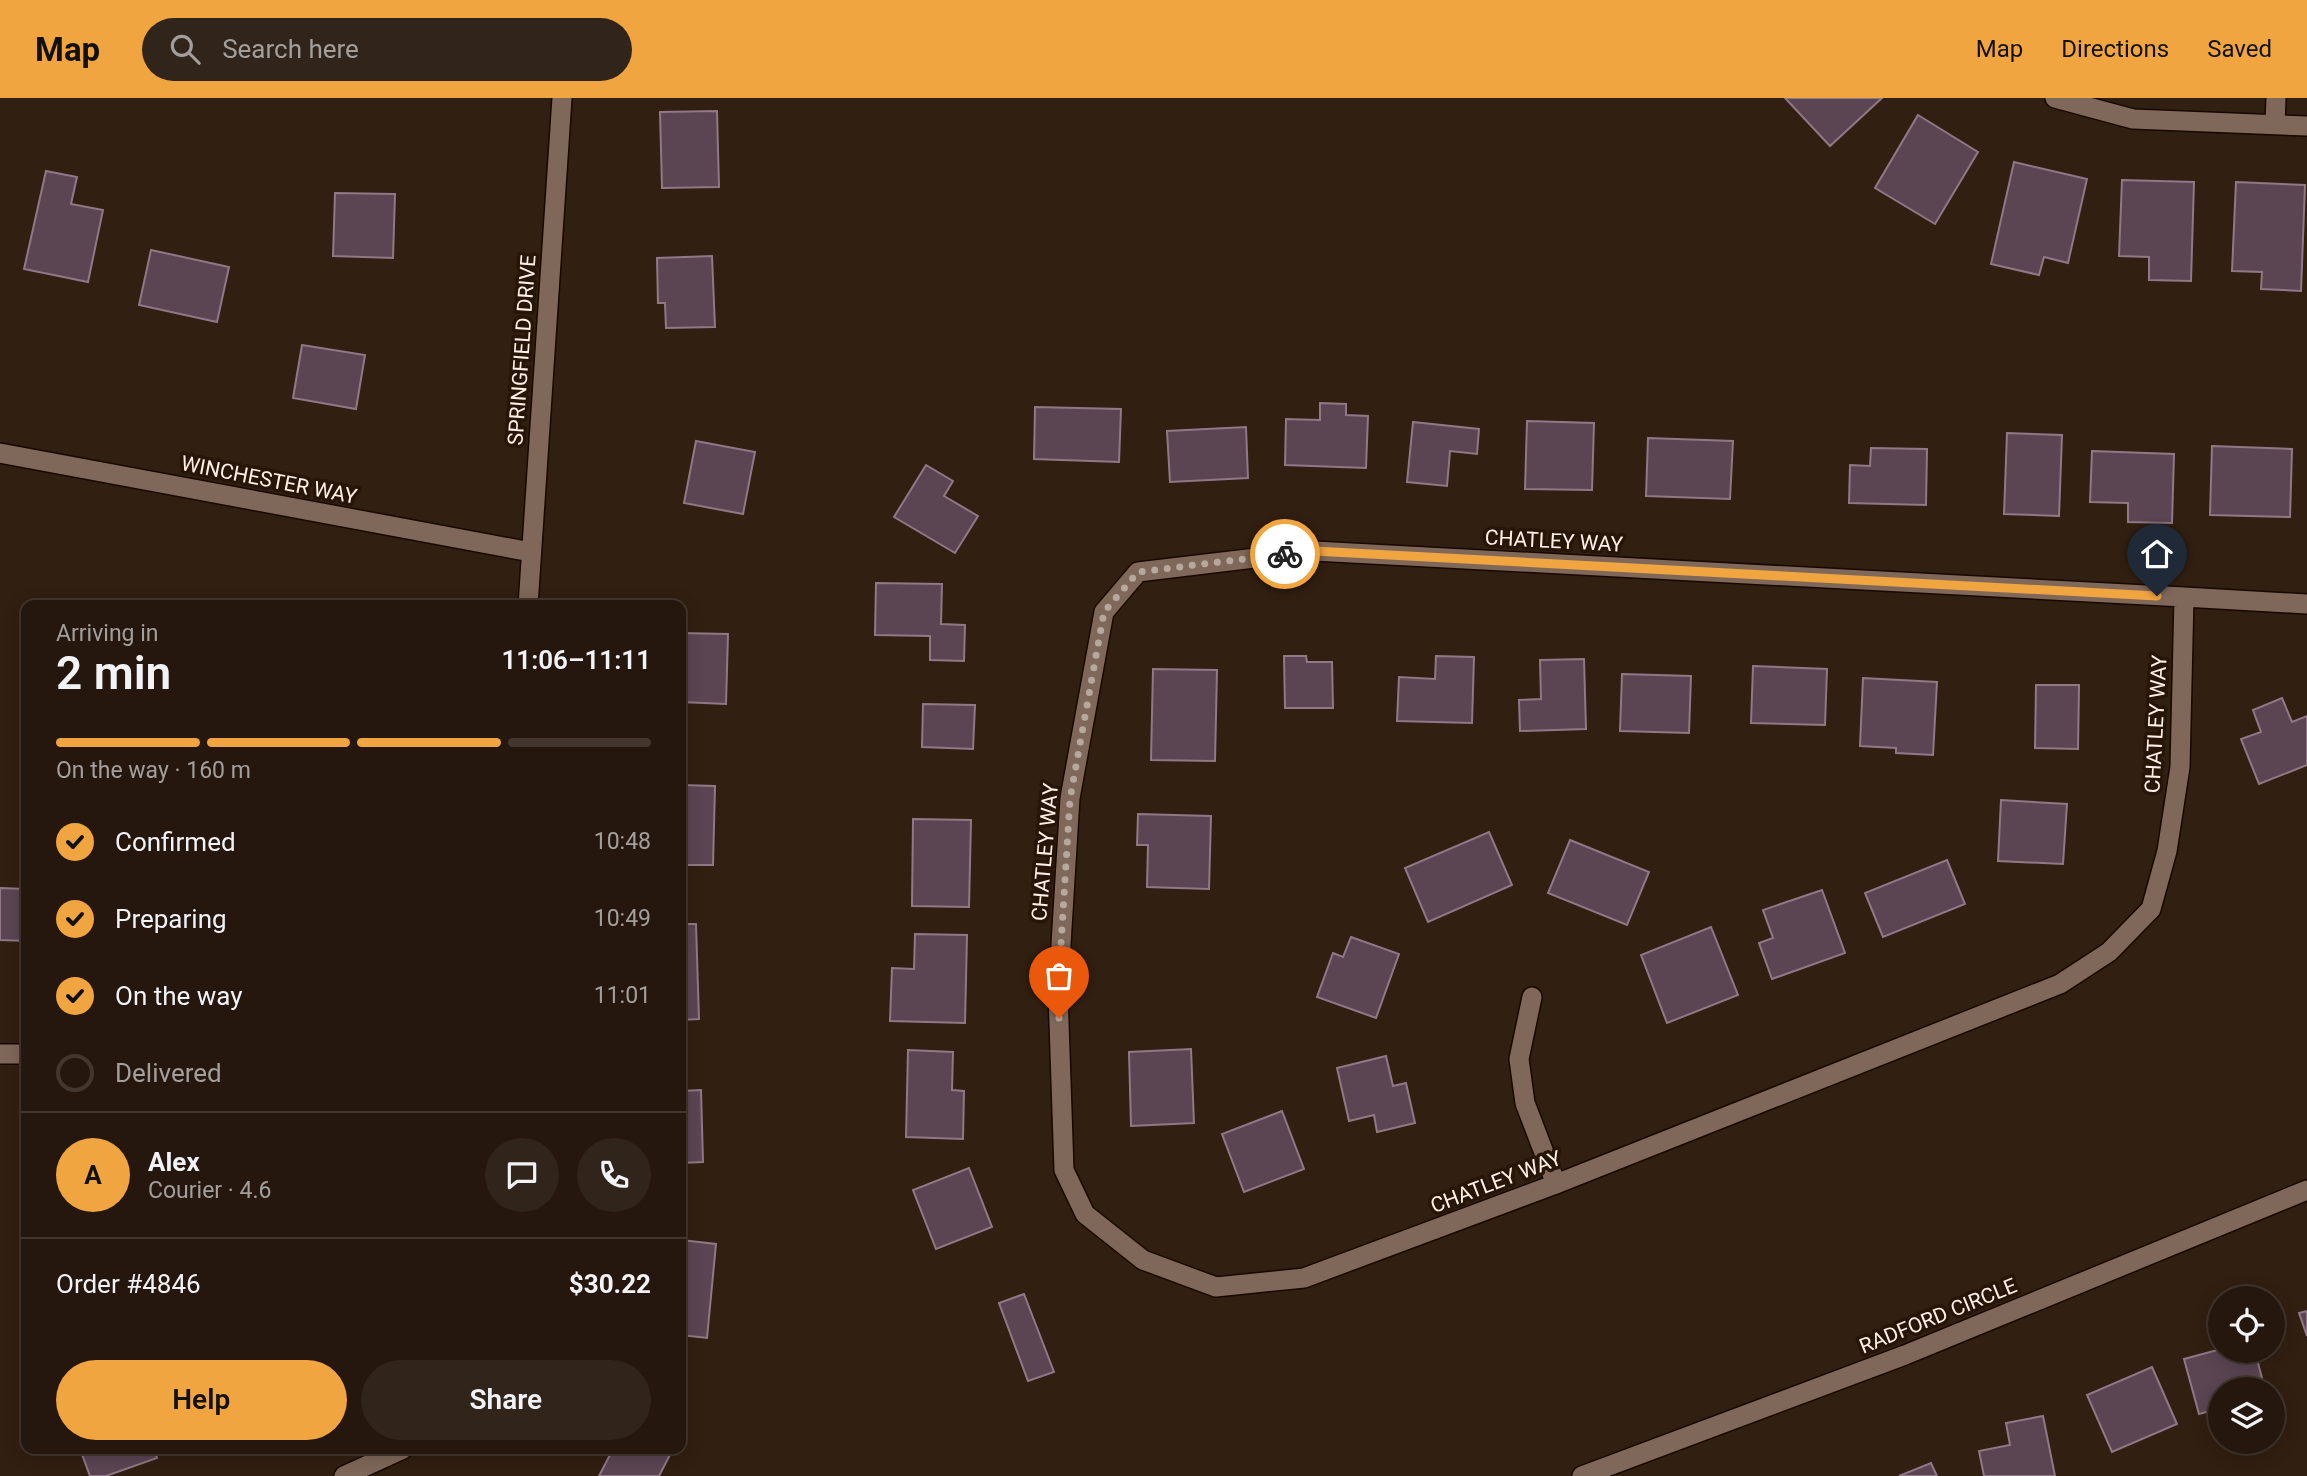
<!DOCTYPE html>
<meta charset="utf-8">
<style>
:root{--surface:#25170d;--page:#31241b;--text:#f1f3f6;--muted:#a39f9d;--line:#42362e;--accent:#f1a540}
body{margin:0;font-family:Roboto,sans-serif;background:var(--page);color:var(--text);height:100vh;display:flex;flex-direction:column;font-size:26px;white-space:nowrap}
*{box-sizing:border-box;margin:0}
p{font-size:23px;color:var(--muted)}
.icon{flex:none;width:38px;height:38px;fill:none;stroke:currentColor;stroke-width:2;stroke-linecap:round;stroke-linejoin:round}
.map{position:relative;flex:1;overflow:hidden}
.drawer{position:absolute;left:21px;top:502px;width:665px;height:854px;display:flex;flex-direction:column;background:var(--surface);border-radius:14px;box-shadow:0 4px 18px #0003,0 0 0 2px var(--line)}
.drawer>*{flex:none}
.fabs{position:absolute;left:2208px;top:1188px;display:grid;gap:14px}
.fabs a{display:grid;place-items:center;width:77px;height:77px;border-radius:50%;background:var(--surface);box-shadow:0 4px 18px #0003,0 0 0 2px var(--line);font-size:35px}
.pin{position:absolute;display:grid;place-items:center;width:60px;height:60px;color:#fff;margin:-72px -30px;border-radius:50% 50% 50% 0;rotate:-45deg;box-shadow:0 0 7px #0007}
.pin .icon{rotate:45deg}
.courier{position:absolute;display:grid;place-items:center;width:70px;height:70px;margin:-35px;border:5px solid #f1a540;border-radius:50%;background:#fff;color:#222;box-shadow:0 2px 9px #0007}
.overview em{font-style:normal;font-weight:600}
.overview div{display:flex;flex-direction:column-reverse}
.overview{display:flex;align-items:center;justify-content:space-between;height:119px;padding:0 35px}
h1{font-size:46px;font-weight:600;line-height:52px}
.bar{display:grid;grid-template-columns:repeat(4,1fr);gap:10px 7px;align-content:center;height:84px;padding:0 35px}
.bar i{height:9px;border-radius:5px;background:var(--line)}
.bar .current{background:var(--accent)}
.bar p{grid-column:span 4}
.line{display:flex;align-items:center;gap:18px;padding:0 35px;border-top:2px solid var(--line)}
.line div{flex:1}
.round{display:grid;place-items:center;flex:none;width:74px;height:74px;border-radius:37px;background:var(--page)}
ol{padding:0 35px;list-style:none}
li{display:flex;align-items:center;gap:21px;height:77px}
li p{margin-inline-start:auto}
li .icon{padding:7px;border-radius:50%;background:var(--accent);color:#111;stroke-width:4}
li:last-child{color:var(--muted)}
li i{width:38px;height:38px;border:4px solid var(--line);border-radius:50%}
.primary-button{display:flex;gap:14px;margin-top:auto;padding:14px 35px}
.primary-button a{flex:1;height:80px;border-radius:42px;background:var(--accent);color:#111;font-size:28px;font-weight:600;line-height:80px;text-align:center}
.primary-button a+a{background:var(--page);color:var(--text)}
header{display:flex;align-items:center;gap:42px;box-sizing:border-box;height:98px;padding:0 35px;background:var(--accent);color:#111}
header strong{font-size:33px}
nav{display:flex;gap:38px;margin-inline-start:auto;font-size:24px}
.search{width:490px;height:63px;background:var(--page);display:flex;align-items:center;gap:18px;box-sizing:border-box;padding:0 24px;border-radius:38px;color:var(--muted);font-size:26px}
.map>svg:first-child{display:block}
</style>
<header>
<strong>Map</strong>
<div class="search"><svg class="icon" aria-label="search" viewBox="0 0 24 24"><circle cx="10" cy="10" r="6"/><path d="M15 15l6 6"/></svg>Search here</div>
<nav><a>Map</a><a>Directions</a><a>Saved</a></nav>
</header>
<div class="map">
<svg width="2307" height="1378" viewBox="0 0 2307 1378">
<rect width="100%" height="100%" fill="#311f11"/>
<g fill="#5b4553" stroke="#907887" stroke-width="2">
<polygon points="1785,0 1882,0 1830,48"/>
<polygon points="717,13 719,89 662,90 660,14"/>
<polygon points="1918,17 1978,54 1935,126 1875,90"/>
<polygon points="2014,64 2087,81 2068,165 2044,159 2039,177 1991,166"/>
<polygon points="46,73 77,79 71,106 103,112 88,184 24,171"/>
<polygon points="2122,82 2194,84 2191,183 2149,182 2149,159 2119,158"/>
<polygon points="2236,84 2305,87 2301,193 2261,191 2262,174 2232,173"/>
<polygon points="335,95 395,96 393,160 333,158"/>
<polygon points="151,152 229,169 217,224 139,207"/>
<polygon points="712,158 715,229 666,230 665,205 658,205 657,160"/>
<polygon points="302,247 365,257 356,311 293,300"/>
<polygon points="1320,305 1346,306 1346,317 1368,318 1366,370 1285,367 1286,321 1320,322"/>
<polygon points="1035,309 1121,311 1119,364 1034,361"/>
<polygon points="1527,323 1594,325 1592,392 1525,391"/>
<polygon points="1413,324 1479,331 1477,356 1450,353 1447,388 1407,384"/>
<polygon points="1246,329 1248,380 1170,384 1167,333"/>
<polygon points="2007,335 2062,337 2059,418 2004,416"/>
<polygon points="1648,340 1733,343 1730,401 1646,398"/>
<polygon points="696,343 755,354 743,416 684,405"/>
<polygon points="2212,348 2292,351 2290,419 2210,417"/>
<polygon points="1871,350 1927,351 1926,407 1849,405 1850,367 1870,368"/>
<polygon points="2092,353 2174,356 2172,425 2128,424 2128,405 2090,404"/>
<polygon points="926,367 953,383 944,398 978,418 955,455 894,419"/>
<polygon points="876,485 942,486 941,526 965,527 964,563 930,562 930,538 875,537"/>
<polygon points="681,535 728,536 726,606 681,604"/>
<polygon points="1284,558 1306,558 1307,564 1332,564 1333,610 1285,610"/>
<polygon points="1436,558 1474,559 1472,625 1397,623 1399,579 1435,581"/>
<polygon points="1584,561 1586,631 1520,633 1519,602 1541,601 1540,562"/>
<polygon points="1753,568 1827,571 1825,627 1751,625"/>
<polygon points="1153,571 1217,572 1215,663 1151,662"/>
<polygon points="1622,576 1691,578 1689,635 1620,633"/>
<polygon points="1863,580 1937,584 1933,657 1896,655 1896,650 1860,648"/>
<polygon points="2036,587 2079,587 2078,651 2035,650"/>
<polygon points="2282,600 2292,624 2307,618 2307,667 2259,686 2241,641 2261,634 2253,612"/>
<polygon points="923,606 975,607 973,651 922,649"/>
<polygon points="681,687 715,688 713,767 681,767"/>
<polygon points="2001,702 2067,706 2063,766 1998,763"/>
<polygon points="1138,716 1211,718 1209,791 1147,789 1148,747 1137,747"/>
<polygon points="913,721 971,722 969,809 912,808"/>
<polygon points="1489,734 1512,787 1428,824 1405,770"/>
<polygon points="1570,742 1649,774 1627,827 1548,795"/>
<polygon points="1947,762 1965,806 1883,839 1865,795"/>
<polygon points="0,790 26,791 26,843 0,842"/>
<polygon points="1822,792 1845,855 1772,881 1759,845 1773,840 1763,812"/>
<polygon points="681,826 696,826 699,921 681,922"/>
<polygon points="1711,829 1738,897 1667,925 1641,857"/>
<polygon points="915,836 967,837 965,925 890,923 892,870 914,871"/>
<polygon points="1351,839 1399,856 1376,920 1317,899 1333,855 1343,859"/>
<polygon points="1191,951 1194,1025 1131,1028 1129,954"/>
<polygon points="908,952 953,954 952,992 964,993 963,1041 906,1039"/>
<polygon points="1386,958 1393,988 1406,985 1415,1025 1377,1034 1374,1017 1349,1023 1337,970"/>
<polygon points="701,992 703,1064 681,1065 681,993"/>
<polygon points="1282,1013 1304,1071 1244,1094 1222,1036"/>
<polygon points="969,1070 992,1129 936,1151 913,1092"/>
<polygon points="681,1142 716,1146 707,1240 681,1237"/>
<polygon points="1024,1196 1054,1274 1028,1283 999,1205"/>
<polygon points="2307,1213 2307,1238 2299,1215"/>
<polygon points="2221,1251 2221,1253 2255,1253 2265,1292 2221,1292 2221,1310 2199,1316 2184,1261"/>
<polygon points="2152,1269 2177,1326 2112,1354 2087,1297"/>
<polygon points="2043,1318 2055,1378 1984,1378 1979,1353 2010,1347 2006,1325"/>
<polygon points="80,1351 154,1351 157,1360 106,1378 90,1378"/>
<polygon points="613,1351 673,1351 659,1378 599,1378"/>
<polygon points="1931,1365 1937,1378 1899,1378"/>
</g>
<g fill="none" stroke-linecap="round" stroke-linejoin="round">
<defs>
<g id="minor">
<polyline points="2055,0 2133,21 2307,28"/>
<polyline points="2275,26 2276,0"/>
<polyline points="0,355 531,454"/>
<polyline points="2184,499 2180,669 2167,753 2151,811 2109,854 2060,886 1556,1086 1304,1180 1216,1189 1143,1162 1085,1116 1064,1072 1058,895 1070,700 1104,514 1138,474 1314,453 2184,499 2307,506"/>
<polyline points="528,508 562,0"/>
<polyline points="1532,899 1519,961 1525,1005 1556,1086"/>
<polyline points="0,956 26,956"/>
<polyline points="344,1378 403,1351"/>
<polyline points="1582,1378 1905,1257 2307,1092"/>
</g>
</defs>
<use href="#minor" stroke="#190800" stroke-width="22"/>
<use href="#minor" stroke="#7f6859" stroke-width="19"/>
</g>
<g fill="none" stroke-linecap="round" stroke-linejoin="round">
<polyline stroke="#b7a89d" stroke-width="7" stroke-dasharray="0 12.6" points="1059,920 1058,895 1070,701 1104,514 1138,474 1285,456"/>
<polyline stroke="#f1a540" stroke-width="9" points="1285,456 1314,453 2157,498"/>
</g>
<g text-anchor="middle" stroke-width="7" stroke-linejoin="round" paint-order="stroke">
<g font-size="21" fill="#fff1e8" stroke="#271508">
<text transform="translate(522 252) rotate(-86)" y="7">SPRINGFIELD DRIVE</text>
<text transform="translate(269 382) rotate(11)" y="7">WINCHESTER WAY</text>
<text transform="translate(1554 443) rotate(3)" y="7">CHATLEY WAY</text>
<text transform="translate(2156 626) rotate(-87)" y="7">CHATLEY WAY</text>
<text transform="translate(1045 754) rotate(-85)" y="7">CHATLEY WAY</text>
<text transform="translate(1496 1084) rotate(-21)" y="7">CHATLEY WAY</text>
<text transform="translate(1938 1218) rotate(-22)" y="7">RADFORD CIRCLE</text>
</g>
</g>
</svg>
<div class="fabs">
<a><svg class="icon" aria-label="locate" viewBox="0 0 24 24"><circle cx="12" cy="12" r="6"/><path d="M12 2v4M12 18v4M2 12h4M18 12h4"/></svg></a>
<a><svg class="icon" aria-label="layers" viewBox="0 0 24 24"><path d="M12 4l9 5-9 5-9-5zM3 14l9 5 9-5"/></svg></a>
</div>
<div class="pin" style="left:1059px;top:920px;background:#ea580c"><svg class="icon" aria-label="bag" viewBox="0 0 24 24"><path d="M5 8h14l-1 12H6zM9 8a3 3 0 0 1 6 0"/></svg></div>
<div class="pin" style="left:2157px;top:498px;background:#1f2937"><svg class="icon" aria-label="home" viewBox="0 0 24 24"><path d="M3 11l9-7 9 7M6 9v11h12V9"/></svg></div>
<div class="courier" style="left:1285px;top:456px"><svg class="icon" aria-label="bike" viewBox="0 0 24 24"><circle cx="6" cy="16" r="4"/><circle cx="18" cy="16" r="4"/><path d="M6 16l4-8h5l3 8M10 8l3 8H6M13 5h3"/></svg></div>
<section class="drawer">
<div class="overview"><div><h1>2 min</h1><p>Arriving in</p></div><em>11:06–11:11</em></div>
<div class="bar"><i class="current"></i><i class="current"></i><i class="current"></i><i></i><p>On the way · 160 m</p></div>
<ol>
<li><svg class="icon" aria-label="check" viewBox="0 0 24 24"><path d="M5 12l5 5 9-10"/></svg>Confirmed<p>10:48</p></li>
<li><svg class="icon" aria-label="check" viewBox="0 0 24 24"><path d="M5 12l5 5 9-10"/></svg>Preparing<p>10:49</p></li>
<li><svg class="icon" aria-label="check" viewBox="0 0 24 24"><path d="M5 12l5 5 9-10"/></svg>On the way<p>11:01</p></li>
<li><i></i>Delivered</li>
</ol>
<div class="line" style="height:126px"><b class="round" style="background:var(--accent);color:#111">A</b><div><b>Alex</b><p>Courier · 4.6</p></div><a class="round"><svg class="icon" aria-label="chat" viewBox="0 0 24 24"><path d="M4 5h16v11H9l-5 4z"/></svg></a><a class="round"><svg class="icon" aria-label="phone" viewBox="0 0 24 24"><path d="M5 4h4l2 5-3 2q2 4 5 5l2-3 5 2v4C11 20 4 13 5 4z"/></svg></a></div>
<div class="line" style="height:91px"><div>Order #4846</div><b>$30.22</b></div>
<div class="primary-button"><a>Help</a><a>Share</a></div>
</section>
</div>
